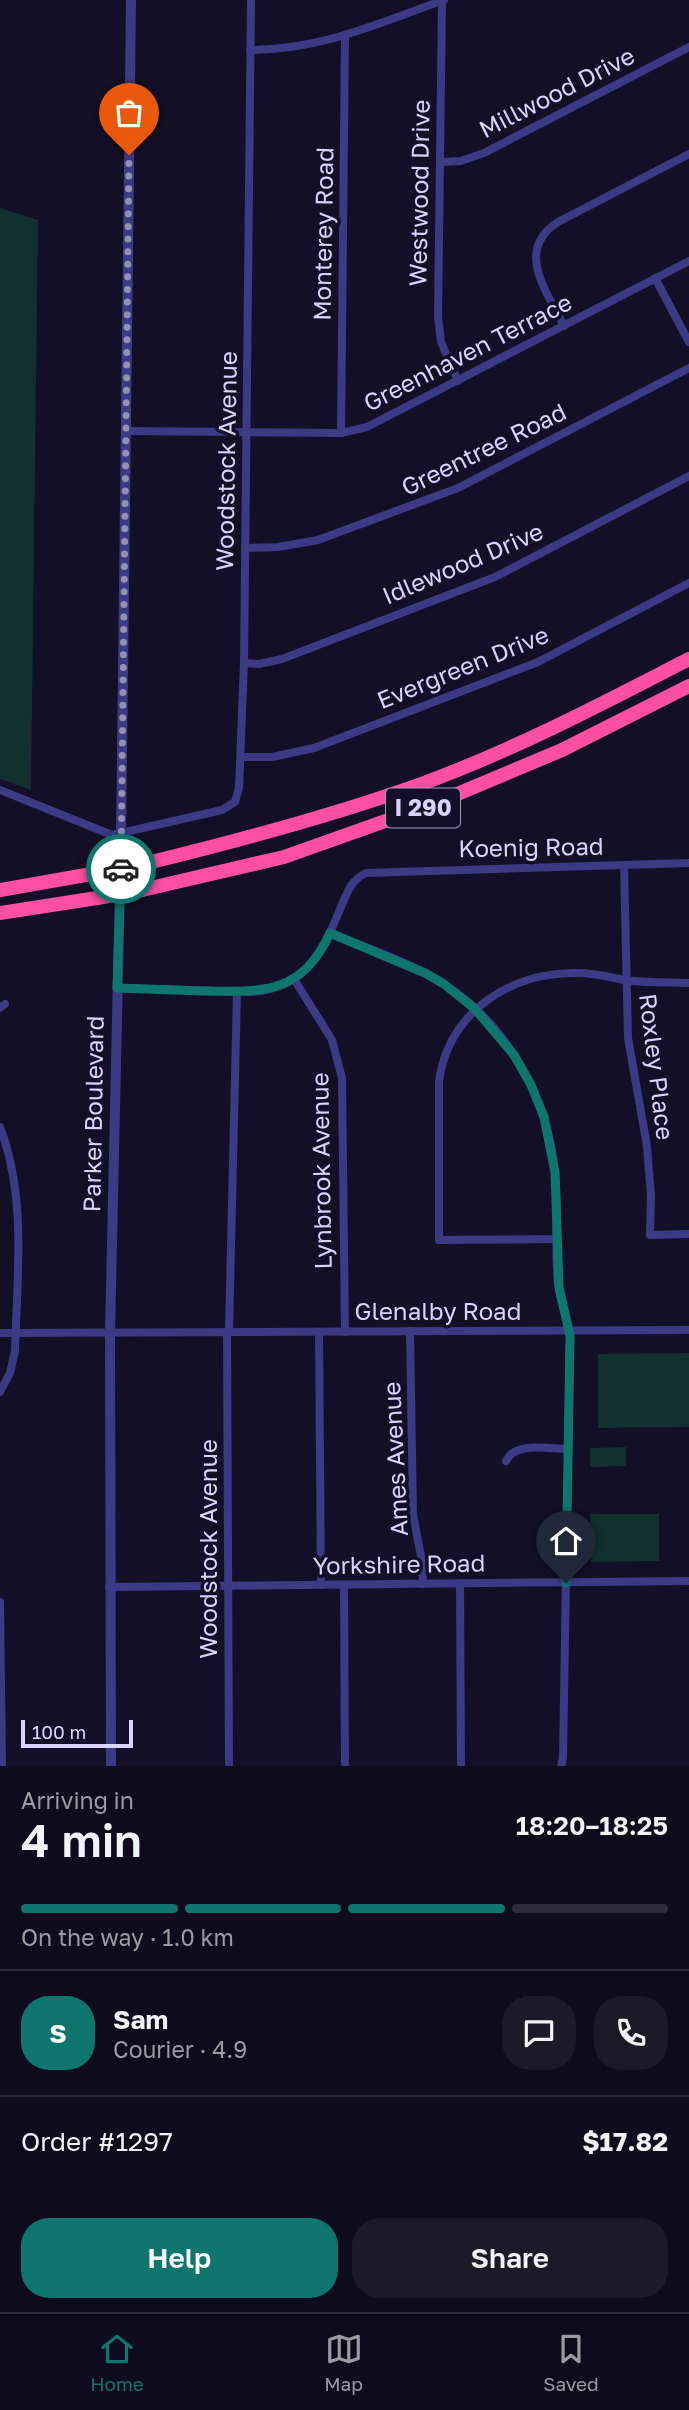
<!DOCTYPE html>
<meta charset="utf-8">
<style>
:root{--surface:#0e0b1c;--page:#1c1929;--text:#f1f3f6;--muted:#9b9ba3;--line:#2e2b3b;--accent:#0f766e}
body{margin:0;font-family:"Golos Text",sans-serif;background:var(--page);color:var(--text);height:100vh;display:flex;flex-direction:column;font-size:26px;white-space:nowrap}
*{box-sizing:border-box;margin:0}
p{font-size:23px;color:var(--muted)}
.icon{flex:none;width:38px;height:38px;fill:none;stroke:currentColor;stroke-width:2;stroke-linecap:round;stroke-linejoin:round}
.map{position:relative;height:1766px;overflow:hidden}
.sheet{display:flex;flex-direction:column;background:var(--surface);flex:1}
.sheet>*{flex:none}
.scale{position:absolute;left:21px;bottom:18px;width:112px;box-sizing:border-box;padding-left:7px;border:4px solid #d9d4ff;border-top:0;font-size:19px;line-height:24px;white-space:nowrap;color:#d9d4ff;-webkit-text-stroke:5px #130f26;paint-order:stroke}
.pin{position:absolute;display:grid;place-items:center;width:60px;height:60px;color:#fff;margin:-72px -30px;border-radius:50% 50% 50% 0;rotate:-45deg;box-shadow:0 0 7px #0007}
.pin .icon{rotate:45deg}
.courier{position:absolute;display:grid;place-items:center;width:70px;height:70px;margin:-35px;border:5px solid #0f766e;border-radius:50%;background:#fff;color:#222;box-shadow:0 2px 9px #0007}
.headline em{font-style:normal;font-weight:600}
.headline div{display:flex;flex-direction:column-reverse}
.headline{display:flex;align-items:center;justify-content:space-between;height:119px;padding:0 21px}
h1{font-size:46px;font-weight:600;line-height:52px}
.bar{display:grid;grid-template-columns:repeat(4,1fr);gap:10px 7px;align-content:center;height:84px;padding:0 21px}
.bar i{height:9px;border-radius:5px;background:var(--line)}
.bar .active{background:var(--accent)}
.bar p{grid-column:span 4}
.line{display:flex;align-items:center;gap:18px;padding:0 21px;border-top:2px solid var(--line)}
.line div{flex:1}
.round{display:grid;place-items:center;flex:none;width:74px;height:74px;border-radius:28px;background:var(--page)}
.action{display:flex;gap:14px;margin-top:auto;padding:14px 21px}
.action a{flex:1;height:80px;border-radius:28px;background:var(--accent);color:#fff;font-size:28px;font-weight:600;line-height:80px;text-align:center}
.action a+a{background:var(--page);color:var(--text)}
.tabs{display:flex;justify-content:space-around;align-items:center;height:98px;border-top:2px solid var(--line);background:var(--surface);font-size:19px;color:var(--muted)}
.tabs a{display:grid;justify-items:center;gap:4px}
.tabs .active{color:var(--accent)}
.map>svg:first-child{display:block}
</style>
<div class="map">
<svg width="689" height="1766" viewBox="0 0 689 1766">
<rect width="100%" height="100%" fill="#130f26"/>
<g fill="#12302f">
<polygon points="0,208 38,220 31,790 0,779"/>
<polygon points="689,1353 689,1427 598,1428 598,1354"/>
<polygon points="626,1447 626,1466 590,1467 590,1448"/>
<polygon points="590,1514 659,1514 659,1561 591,1562"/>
</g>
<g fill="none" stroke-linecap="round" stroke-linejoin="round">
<g stroke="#3d3a85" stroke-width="8">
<polyline points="442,1 438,317 441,342 458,381"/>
<path d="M250,50C324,49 376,24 444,0"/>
<polyline points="440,162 461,161 484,153 689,47"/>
<polyline points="655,278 689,342"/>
<path d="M564,326C547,292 514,250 558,222L689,154"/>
<polyline points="127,431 341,433 367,427 689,261"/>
<polyline points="341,433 345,36"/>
<polyline points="245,548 278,547 318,540 458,488 689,368"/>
<polyline points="244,663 259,664 282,659 495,577 689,476"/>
<polyline points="241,757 272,757 314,748 538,662 689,583"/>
<polyline points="0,790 112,835 222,810 235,802 239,788 244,663 251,0"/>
<polyline points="624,865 628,1038 647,1146 651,1196 650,1235 689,1234"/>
<path d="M330,933C368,948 407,961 442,983C507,1023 548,1098 555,1173C559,1210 554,1247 558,1284C560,1302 568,1319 570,1336L563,1758L561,1766"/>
<polyline points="294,979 332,1040 342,1078 345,1332"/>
<path d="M117,988L251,992C306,988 322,953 341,907C347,893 351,880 366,873L689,863"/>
<polyline points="0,1008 5,1004"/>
<path d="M0,1127C27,1198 17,1276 15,1351L10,1373L0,1392"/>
<path d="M557,1239L439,1240V1081C449,1012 510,972 577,973C594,973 609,977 625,980C646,983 668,982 689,983"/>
<polyline points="410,1331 413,1515 421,1556 423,1584"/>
<polyline points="227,1332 229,1766"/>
<polyline points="229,1332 237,991"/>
<polyline points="319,1332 321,1585"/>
<polyline points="0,1333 689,1330"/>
<path d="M506,1461C515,1441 549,1449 568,1449"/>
<polyline points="460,1584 461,1766"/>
<polyline points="344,1585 345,1766"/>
<polyline points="109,1587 689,1581"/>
<polyline points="0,1602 2,1766"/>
</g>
<polyline stroke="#3d3a85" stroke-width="10" points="111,1766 110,1333 121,840 131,0"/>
<g stroke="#ff4fa3" stroke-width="14">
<path d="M143,864C238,841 332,816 424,783C516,749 602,704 689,659"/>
<polyline points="0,890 97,873"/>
<polyline points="142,890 284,857 436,803 562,750 689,686"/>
<polyline points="0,913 97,898"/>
</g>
<g stroke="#ff4fa3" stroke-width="14">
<polyline points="97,873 143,864"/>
<polyline points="97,898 142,890"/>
</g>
</g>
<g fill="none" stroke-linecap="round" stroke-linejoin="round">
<polyline stroke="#948fb3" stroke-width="7" stroke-dasharray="0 12.6" points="121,869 129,155"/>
<path stroke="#0f766e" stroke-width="9" d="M121,869L117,988C146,989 175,990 204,991C264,992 302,994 330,933L425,973L444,984L475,1009L514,1055L531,1085L544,1117L555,1172L559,1287L570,1336L566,1583"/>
</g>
<g text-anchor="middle" stroke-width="7" stroke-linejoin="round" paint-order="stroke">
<rect fill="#130f26" stroke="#9e99be" stroke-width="2" x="386" y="788.5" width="74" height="39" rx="5"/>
<g font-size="23" font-weight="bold" fill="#d9d4ff">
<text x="423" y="816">I 290</text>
</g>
<g font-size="24" fill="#d9d4ff" stroke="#130f26">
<text transform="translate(557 93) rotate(-27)" y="8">Millwood Drive</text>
<text transform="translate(420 193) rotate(-89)" y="8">Westwood Drive</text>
<text transform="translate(324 234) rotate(-89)" y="8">Monterey Road</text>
<text transform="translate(468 353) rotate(-27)" y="8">Greenhaven Terrace</text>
<text transform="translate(484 450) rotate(-26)" y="8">Greentree Road</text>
<text transform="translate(227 461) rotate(-89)" y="8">Woodstock Avenue</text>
<text transform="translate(463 564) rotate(-23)" y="8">Idlewood Drive</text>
<text transform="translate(463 668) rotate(-22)" y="8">Evergreen Drive</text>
<text transform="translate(531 848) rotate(-1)" y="8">Koenig Road</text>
<text transform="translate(656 1067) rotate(83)" y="8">Roxley Place</text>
<text transform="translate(94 1114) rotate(-89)" y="8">Parker Boulevard</text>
<text transform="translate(322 1171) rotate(-91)" y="8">Lynbrook Avenue</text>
<text x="438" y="1320">Glenalby Road</text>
<text transform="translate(396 1459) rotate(-93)" y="8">Ames Avenue</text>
<text transform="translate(209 1549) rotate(-90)" y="8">Woodstock Avenue</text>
<text transform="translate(399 1565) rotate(-1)" y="8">Yorkshire Road</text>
</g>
</g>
</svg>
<div class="scale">100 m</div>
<div class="pin" style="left:129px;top:155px;background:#ea580c"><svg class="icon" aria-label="bag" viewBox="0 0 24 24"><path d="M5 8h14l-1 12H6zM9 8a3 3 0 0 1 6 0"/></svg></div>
<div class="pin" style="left:566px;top:1583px;background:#1f2937"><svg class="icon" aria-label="home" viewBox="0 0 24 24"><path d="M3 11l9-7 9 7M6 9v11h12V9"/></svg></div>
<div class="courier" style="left:121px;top:869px"><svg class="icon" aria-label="car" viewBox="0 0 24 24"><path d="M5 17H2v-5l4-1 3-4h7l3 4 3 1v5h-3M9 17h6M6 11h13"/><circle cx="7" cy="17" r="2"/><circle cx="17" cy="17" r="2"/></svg></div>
</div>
<section class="sheet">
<div class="headline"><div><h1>4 min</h1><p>Arriving in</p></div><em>18:20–18:25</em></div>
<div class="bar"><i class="active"></i><i class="active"></i><i class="active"></i><i></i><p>On the way · 1.0 km</p></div>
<div class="line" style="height:126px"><b class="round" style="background:var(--accent);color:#fff">S</b><div><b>Sam</b><p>Courier · 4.9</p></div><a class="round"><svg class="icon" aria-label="chat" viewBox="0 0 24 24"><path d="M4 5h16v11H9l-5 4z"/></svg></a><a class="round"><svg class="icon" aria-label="phone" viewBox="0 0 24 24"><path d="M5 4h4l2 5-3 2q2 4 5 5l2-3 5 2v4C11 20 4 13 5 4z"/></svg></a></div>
<div class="line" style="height:91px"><div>Order #1297</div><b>$17.82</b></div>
<div class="action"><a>Help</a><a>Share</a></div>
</section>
<nav class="tabs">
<a class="active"><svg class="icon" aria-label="home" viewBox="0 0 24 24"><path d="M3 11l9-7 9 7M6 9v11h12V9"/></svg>Home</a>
<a><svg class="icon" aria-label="map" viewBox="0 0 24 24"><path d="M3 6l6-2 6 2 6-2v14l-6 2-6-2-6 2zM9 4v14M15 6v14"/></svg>Map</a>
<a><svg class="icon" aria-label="saved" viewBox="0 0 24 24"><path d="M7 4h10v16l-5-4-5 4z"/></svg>Saved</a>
</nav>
